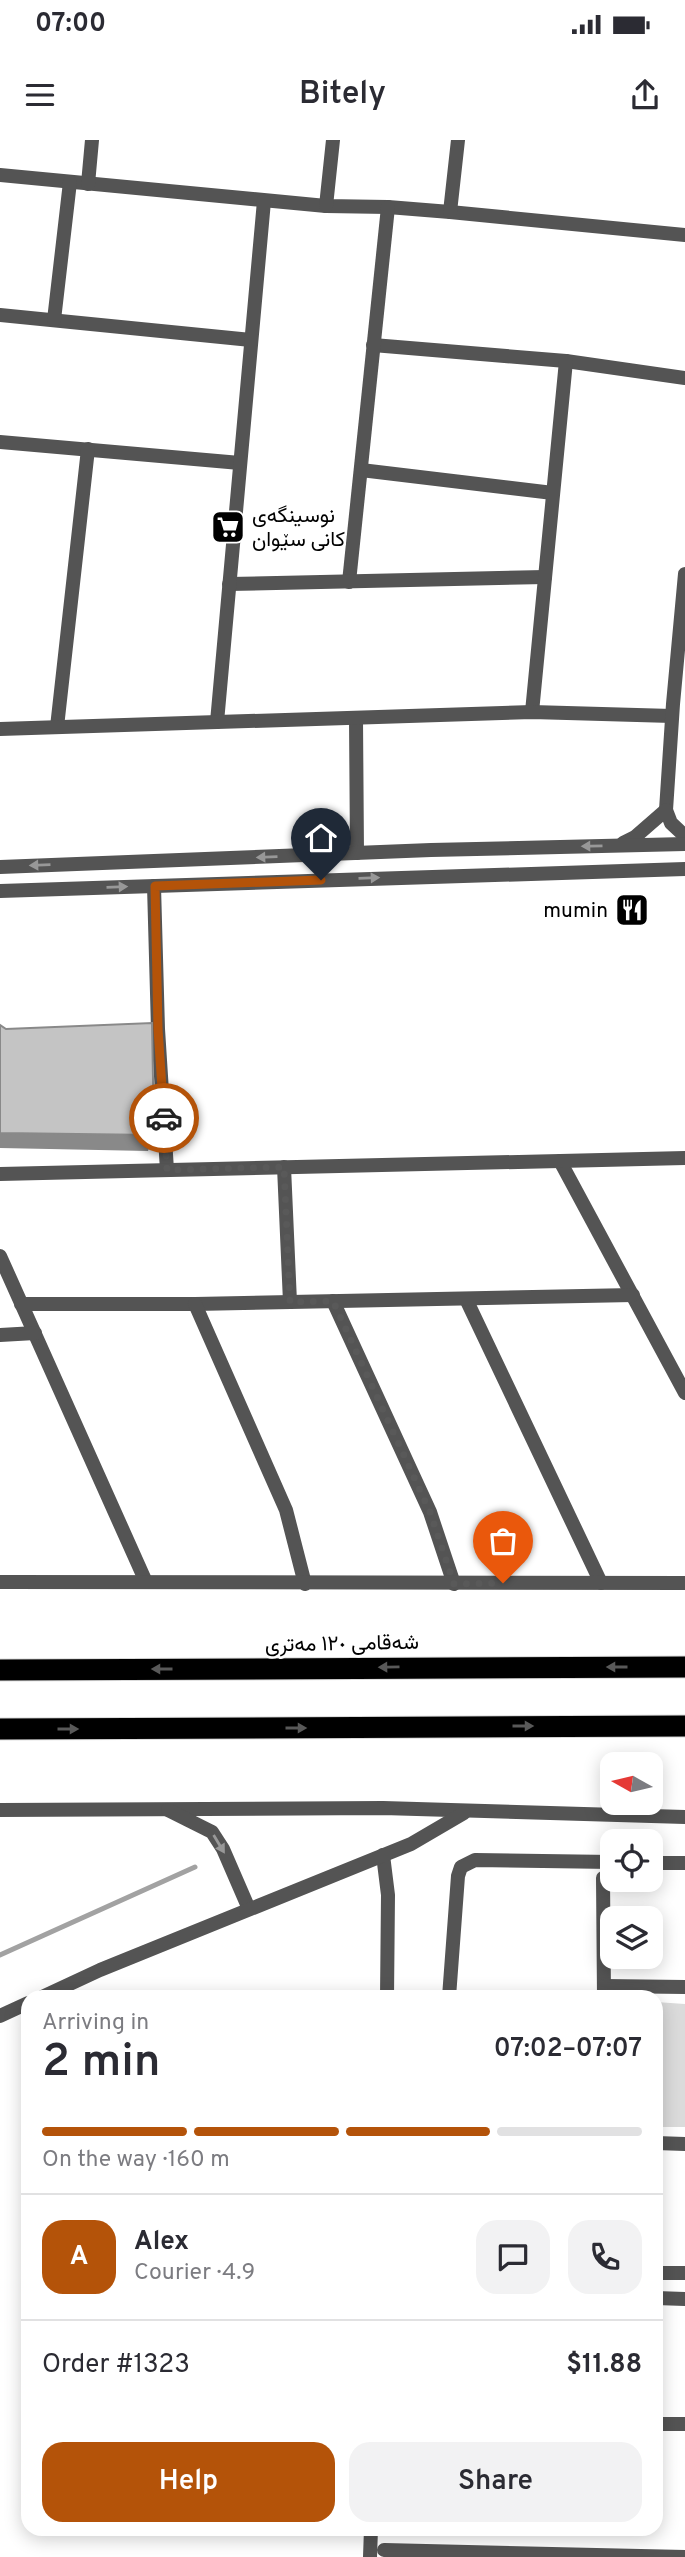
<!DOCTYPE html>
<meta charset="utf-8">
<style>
:root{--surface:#fff;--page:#f2f2f3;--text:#2b2b33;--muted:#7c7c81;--line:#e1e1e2;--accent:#b45309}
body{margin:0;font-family:Overpass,Vazirmatn,sans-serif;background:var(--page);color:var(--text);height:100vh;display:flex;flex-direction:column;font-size:26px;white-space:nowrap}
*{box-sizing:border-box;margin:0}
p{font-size:23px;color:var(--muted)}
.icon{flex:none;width:38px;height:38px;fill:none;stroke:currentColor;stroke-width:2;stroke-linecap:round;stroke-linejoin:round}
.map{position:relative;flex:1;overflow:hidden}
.drawer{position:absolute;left:21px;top:1850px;width:642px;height:546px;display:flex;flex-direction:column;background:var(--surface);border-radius:21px;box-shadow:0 4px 18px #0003}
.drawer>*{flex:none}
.needle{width:46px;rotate:278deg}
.tools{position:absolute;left:600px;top:1612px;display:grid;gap:14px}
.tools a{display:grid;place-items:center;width:63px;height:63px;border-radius:14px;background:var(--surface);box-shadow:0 4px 18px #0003;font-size:35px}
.pin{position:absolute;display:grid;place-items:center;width:60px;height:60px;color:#fff;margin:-72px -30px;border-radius:50% 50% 50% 0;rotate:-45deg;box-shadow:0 0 7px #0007}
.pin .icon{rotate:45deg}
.courier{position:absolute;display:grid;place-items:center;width:70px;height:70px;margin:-35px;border:5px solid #b45309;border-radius:50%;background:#fff;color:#222;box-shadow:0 2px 9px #0007}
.overview em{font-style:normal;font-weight:600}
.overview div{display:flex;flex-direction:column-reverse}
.overview{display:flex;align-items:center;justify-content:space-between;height:119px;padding:0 21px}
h1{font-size:46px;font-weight:600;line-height:52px}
.bar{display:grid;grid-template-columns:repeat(4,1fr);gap:10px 7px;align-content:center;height:84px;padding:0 21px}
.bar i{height:9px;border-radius:5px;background:var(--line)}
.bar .on{background:var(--accent)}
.bar p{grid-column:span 4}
.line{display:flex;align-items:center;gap:18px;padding:0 21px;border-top:2px solid var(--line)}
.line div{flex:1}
.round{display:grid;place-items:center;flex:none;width:74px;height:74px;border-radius:21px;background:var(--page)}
.action{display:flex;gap:14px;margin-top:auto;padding:14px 21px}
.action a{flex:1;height:80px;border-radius:21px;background:var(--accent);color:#fff;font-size:28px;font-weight:600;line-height:80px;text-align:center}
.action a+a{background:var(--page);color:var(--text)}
.status{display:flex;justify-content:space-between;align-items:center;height:49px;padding:0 35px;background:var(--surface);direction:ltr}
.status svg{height:19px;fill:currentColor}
header{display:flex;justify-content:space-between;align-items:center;height:91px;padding:0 21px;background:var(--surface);font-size:32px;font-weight:600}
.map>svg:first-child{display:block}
</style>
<div class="status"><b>07:00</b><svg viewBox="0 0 49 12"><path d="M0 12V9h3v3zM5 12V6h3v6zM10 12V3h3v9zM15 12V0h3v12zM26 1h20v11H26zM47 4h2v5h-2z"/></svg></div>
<header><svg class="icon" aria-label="menu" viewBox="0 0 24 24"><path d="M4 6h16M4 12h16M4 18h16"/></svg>Bitely<svg class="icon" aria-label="share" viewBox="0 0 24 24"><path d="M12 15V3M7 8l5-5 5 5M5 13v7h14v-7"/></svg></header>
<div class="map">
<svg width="685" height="2417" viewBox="0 0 685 2417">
<rect width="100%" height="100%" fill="#fff"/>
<polygon fill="#dbdbdb" points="656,1862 685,1864 685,1987 656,1987"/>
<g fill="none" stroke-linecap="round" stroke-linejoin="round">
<polyline stroke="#a2a2a2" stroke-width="5" points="0,1815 195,1727"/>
<defs>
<g id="motorway">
<polyline points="0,1530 685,1527"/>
<polyline points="0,1589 685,1586"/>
</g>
</defs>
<use href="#motorway" stroke="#dbdbdb" stroke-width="23"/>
<g stroke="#545454" stroke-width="14">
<polyline points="0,35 326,66 388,67 450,72 685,95"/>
<polyline points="88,44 92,0"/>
<polyline points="326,66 333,0"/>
<polyline points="450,72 458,0"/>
<polyline points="0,175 251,200"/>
<polyline points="54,180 70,42"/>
<polyline points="373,205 566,221 685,238"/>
<polyline points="0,302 240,323"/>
<polyline points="361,330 553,353"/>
<polyline points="349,442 388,67"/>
<polyline points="229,444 545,437"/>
<polyline points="532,572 566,221"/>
<polyline points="356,579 357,713"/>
<polyline points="217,582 264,61"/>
<polyline points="57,587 88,309"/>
<polyline points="0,589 532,572 672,576"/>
<polyline points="154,746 158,889 167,1030"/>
<polyline points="560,1021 685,1253"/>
<polyline points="284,1027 290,1162"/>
<polyline points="0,1034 685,1018"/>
<polyline points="0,1116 146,1442"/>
<polyline points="466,1159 601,1443"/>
<polyline points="333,1161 430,1372 454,1444"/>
<polyline points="21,1164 195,1164 633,1155"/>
<polyline points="195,1164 286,1370 305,1444"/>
<polyline points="0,1195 35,1193"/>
<polyline points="651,1723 685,1723"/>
<polyline points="603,1738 604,1857"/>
<polyline points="604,1846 685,1847"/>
<polyline points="449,1857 458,1736 461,1727 475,1720 612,1722"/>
<polyline points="656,2003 685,2004"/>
<polyline points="656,2133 685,2133"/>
<polyline points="656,2158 685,2159"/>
<polyline points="656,2284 685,2284"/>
<polyline points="384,2410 685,2417"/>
</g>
<g stroke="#545454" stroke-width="14">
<polyline points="685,434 673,564 666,670 671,683 685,696"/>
<polyline points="623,703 635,697 666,670"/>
<polyline points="0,727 431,710 685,704"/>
<polyline points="0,751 685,729"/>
<polyline points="0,1442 685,1443"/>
<polyline points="0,1670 383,1668 685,1677"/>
<polyline points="168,1670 212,1692 223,1709 249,1769"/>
<polyline points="383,1715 388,1755 387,1857"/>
<polyline points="42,1857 100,1830 411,1704 464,1673"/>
<polyline points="0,1876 28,1863"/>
<polyline points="370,2417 371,2389"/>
</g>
<use href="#motorway" stroke="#000" stroke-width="21"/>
</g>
<polygon fill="#898989" points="0,993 154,995 148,1011 0,1008"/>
<polygon fill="#c4c4c4" stroke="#898989" stroke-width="2" points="152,883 154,995 0,993 0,885 6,889"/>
<defs><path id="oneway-solid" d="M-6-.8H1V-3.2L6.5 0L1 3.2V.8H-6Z" transform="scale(1.75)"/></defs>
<g fill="#989898">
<use href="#oneway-solid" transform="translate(592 706) rotate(179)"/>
<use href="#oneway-solid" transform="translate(267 717) rotate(178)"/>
<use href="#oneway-solid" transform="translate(40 725) rotate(178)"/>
<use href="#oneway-solid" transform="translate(369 738) rotate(-2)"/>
<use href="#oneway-solid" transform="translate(117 747) rotate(-2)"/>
<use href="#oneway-solid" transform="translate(219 1704) rotate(59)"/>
</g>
<g fill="#595959">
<use href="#oneway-solid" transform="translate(389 1527) rotate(179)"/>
<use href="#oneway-solid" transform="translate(617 1527) rotate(180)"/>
<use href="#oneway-solid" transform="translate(162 1529) rotate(180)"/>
<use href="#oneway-solid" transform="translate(523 1586)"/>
<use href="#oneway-solid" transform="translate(296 1588)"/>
<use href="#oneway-solid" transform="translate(68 1589)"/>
</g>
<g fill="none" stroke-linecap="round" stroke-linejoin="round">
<polyline stroke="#595959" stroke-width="7" stroke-dasharray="0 12.6" points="164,978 167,1030 284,1027 290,1162 333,1161 430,1372 454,1444 503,1443"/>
<polyline stroke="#b45309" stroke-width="9" points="164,978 158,889 155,746 321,740"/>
</g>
<defs>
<symbol id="supermarket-square" viewBox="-11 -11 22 22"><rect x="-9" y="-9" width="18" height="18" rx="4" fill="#000" stroke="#fff"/><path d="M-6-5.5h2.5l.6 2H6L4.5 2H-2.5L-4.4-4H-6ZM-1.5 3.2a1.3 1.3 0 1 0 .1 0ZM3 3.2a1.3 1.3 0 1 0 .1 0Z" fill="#fff"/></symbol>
<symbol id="restaurant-square" viewBox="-11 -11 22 22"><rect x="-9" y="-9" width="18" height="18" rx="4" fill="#000" stroke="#fff"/><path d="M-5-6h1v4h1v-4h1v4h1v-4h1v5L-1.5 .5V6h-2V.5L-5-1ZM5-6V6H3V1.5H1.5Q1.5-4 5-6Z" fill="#fff"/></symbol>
</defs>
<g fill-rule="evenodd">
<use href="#supermarket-square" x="209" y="368" width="38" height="38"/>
<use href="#restaurant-square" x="613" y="751" width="38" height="38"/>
</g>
<g text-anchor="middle" stroke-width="5" stroke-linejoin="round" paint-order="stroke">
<g font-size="21" fill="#000" stroke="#fff" text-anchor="start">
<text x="252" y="382">نوسینگەی<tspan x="252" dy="24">کانی سێوان</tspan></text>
<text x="608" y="777" text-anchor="end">mumin</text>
</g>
<g font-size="21" fill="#000" stroke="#fff">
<text transform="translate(342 1503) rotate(-1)" y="7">شەقامی ١٢٠ مەتری</text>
</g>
</g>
</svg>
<div class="tools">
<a><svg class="needle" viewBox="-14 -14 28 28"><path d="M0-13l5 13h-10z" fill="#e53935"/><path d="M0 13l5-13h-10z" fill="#7c7c81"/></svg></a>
<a><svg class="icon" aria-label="locate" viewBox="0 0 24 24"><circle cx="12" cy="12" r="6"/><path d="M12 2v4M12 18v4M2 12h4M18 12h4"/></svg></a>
<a><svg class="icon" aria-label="layers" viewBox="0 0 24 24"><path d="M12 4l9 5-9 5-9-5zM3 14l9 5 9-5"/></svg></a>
</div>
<div class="pin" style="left:503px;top:1443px;background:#ea580c"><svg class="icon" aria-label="bag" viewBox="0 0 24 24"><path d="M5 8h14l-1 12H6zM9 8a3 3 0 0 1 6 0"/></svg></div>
<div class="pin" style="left:321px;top:740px;background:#1f2937"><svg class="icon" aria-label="home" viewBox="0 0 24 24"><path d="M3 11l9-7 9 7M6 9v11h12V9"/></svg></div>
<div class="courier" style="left:164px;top:978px"><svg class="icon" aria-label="car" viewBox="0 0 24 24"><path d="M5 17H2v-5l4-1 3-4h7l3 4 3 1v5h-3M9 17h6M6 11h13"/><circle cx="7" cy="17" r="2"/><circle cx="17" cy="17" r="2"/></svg></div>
<section class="drawer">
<div class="overview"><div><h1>2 min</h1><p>Arriving in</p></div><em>07:02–07:07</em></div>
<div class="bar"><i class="on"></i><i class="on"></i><i class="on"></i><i></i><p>On the way · 160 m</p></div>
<div class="line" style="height:126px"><b class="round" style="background:var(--accent);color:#fff">A</b><div><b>Alex</b><p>Courier · 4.9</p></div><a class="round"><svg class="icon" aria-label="chat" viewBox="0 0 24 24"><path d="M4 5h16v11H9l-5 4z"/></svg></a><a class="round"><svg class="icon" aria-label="phone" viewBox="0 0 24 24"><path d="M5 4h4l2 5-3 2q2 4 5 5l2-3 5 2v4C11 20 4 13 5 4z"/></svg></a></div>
<div class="line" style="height:91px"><div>Order #1323</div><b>$11.88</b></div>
<div class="action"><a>Help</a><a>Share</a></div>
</section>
</div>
